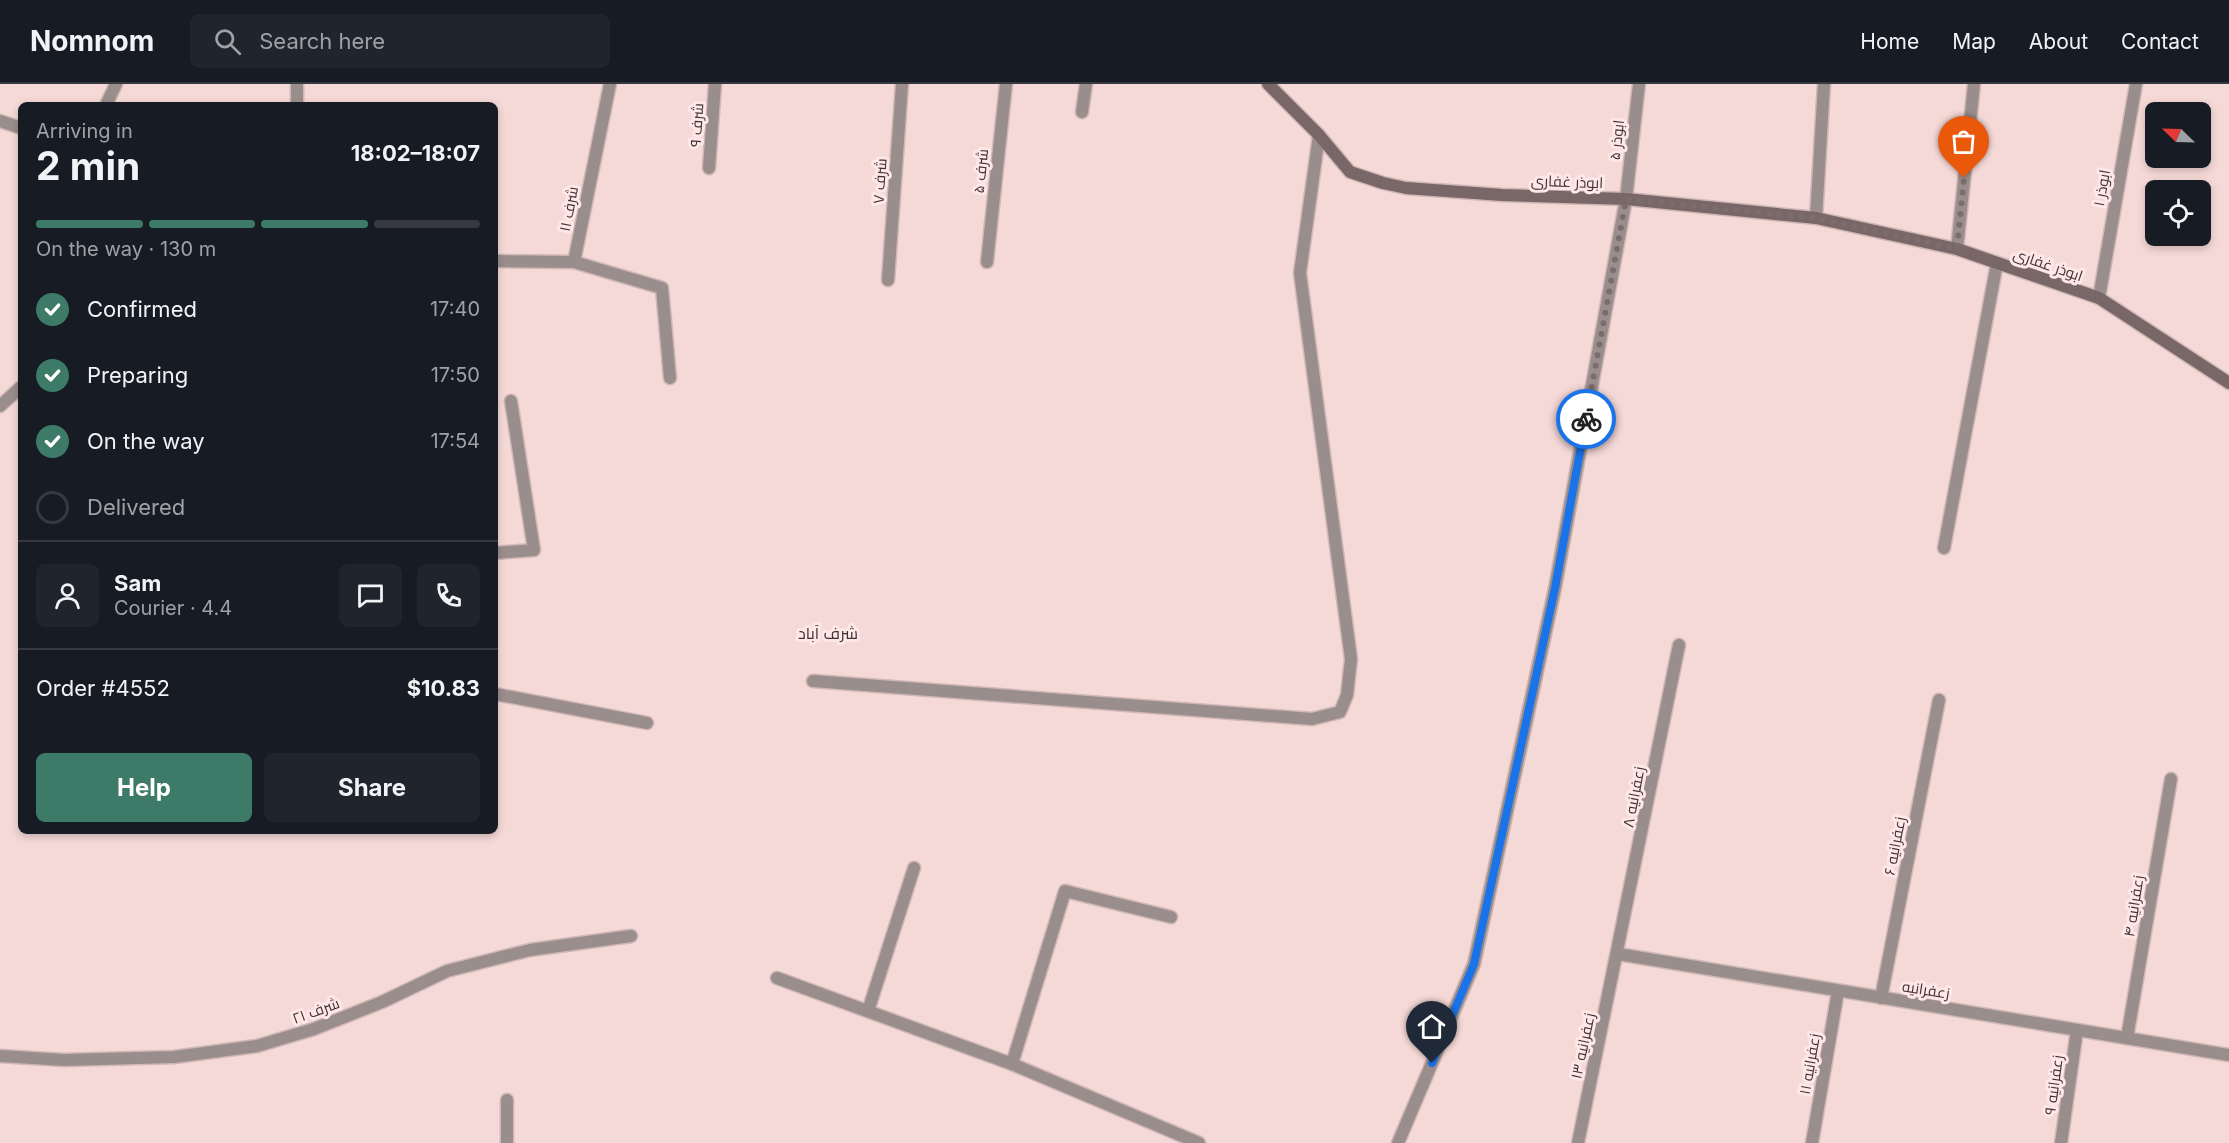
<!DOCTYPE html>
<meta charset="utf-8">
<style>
:root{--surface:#171b24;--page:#20242c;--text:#f1f3f6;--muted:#9ea1a6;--line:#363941;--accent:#3d7b68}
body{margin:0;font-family:Inter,Cairo,sans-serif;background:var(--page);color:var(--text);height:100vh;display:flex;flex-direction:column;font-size:22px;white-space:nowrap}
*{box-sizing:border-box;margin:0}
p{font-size:20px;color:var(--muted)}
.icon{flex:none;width:33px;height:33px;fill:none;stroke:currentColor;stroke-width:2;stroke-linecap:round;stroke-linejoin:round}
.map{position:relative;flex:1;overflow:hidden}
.sheet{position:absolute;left:18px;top:18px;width:480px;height:732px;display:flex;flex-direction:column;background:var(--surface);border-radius:9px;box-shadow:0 3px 9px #0003}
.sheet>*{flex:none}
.needle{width:39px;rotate:293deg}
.fabs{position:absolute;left:2145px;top:18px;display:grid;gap:12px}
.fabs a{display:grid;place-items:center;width:66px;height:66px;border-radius:9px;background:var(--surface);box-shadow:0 3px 9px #0003;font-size:30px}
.pin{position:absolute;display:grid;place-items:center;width:51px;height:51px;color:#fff;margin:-62px -26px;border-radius:50% 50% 50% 0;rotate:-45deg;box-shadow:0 0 6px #0007}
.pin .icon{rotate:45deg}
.courier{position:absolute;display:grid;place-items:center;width:60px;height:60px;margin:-30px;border:4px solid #1a73e8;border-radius:50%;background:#fff;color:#222;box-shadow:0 2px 8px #0007}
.headline em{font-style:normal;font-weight:700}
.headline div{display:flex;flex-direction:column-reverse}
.headline{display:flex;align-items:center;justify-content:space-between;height:102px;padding:0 18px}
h1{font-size:39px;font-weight:700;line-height:45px}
.bar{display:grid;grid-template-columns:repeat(4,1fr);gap:9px 6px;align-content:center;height:72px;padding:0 18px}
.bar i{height:8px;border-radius:4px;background:var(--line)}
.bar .on{background:var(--accent)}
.bar p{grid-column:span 4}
.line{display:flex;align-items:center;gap:15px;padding:0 18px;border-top:2px solid var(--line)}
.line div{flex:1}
.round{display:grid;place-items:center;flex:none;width:63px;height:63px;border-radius:9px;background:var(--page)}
ol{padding:0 18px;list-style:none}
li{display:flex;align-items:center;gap:18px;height:66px}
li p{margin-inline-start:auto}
li .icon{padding:6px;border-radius:50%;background:var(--accent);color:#fff;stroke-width:4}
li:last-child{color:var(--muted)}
li i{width:33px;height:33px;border:3px solid var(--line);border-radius:50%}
.action{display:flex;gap:12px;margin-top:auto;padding:12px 18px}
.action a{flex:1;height:69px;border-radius:9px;background:var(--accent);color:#fff;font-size:24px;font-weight:700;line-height:69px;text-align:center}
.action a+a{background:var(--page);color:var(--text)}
header{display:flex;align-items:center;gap:36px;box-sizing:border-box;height:84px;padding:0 30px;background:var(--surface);border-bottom:2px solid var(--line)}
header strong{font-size:28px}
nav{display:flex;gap:33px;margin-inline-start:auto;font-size:21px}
.search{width:420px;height:54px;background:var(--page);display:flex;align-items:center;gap:15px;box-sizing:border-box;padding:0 21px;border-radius:9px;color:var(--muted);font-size:22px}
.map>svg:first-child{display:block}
</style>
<header>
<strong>Nomnom</strong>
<div class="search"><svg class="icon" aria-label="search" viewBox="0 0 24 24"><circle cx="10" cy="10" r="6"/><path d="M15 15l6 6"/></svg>Search here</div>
<nav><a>Home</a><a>Map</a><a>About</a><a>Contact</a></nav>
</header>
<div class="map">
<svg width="2229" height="1059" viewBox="0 0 2229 1059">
<rect width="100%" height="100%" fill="#f5d9d7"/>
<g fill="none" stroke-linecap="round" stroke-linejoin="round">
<defs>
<g id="service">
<polyline points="495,469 534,466 511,317"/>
<polyline points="495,610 647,639"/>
</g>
<g id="minor">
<polyline points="106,21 116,0"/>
<polyline points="297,21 297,0"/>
<polyline points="1082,28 1086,0"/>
<polyline points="0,37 21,44"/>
<polyline points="709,84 715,0"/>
<polyline points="1816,134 1824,0"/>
<polyline points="1957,165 1974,0"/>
<polyline points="495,177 574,178 610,0"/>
<polyline points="574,178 662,204 670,294"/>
<polyline points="987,178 1006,0"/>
<polyline points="888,196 902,0"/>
<polyline points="2099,214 2136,0"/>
<polyline points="0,322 21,303"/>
<polyline points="1944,464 1997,179"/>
<polyline points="813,597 1312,635 1340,628 1347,611 1351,575 1300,189 1319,51"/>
<polyline points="1618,870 2229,971"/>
<polyline points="777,894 1012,980 1199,1059"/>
<polyline points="1881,914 1939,616"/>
<polyline points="868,927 914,784"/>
<polyline points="2127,954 2171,695"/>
<polyline points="0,972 64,976 174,973 257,962 314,945 382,918 447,887 530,866 631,852"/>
<polyline points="1012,980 1065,807 1171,833"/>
<polyline points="507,1016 507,1059"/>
<polyline points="1398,1059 1474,880 1555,504 1626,115 1639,0"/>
<polyline points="1578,1059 1679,561"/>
<polyline points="1812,1059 1838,907"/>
<polyline points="2061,1059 2077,946"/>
</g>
<polyline id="secondary" points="1268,0 1319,51 1350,88 1383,99 1406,104 1502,111 1626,115 1816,134 1957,165 2099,214 2229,299"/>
</defs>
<use href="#service" stroke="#d0b8b6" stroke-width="15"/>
<use href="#minor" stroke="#d0b8b6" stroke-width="15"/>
<use href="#secondary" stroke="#d0b8b6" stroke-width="15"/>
<use href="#service" stroke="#9a8e8d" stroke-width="12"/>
<use href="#minor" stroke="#9a8e8d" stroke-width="12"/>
<use href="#secondary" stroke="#786766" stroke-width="12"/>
</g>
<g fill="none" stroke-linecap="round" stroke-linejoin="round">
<polyline stroke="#7d6c6c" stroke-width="6" stroke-dasharray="0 10.8" points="1586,335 1626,115 1816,134 1957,165 1964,94"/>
<polyline stroke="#1a73e8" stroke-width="8" points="1432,979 1474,880 1555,504 1586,335"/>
</g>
<g text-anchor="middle" stroke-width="6" stroke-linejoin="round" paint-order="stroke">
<g font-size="15" fill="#3d3232" stroke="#fee7e6">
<text transform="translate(697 41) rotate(-86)" y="5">شرف ۹</text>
<text transform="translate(1617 56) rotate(-84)" y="5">ابوذر ۵</text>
<text transform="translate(981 87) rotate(-84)" y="5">شرف ۵</text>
<text transform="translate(880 97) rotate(-86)" y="5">شرف ۷</text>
<text transform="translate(1567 98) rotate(2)" y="5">ابوذر غفاری</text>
<text transform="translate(2102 104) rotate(-80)" y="5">ابوذر ۱</text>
<text transform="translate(569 125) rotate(-79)" y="5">شرف ۱۱</text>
<text transform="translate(2048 181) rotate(19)" y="5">ابوذر غفاری</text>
<text transform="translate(1634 713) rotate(-79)" y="5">زعفرانیه ۸</text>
<text transform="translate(1895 762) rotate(-79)" y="5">زعفرانیه ۶</text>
<text transform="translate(2134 822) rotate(-81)" y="5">زعفرانیه ۴</text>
<text transform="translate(1926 906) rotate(9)" y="5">زعفرانیه</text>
<text transform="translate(316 927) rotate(-20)" y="5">شرف ۲۱</text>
<text transform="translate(1583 962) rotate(-78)" y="5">زعفرانیه ۱۳</text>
<text transform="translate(1810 980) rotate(-80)" y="5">زعفرانیه ۱۱</text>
<text transform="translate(2054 1001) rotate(-82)" y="5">زعفرانیه ۹</text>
</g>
<g font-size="16" fill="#3d3232" stroke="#fee7e6">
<text x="828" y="555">شرف آباد</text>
</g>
</g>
</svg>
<div class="fabs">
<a><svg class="needle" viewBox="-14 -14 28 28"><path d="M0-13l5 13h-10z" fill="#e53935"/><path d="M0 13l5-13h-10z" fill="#9ea1a6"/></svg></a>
<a><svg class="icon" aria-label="locate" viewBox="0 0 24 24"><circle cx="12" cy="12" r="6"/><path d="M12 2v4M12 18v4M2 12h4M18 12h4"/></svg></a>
</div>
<div class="pin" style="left:1964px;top:94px;background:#ea580c"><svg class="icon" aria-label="bag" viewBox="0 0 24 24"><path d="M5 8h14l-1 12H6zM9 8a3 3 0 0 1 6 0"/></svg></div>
<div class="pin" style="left:1432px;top:979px;background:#1f2937"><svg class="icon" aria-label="home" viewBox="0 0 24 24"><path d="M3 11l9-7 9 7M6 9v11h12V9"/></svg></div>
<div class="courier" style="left:1586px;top:335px"><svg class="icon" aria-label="bike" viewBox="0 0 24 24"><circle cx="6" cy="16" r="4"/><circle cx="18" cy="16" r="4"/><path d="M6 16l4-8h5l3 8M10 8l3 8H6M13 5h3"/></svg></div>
<section class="sheet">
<div class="headline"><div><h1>2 min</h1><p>Arriving in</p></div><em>18:02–18:07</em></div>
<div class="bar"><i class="on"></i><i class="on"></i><i class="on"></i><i></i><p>On the way · 130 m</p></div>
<ol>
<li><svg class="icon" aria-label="check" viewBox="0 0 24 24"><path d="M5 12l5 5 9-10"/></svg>Confirmed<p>17:40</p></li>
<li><svg class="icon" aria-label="check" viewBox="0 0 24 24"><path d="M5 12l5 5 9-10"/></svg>Preparing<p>17:50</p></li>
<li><svg class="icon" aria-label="check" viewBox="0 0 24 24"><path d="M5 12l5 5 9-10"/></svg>On the way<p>17:54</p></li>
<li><i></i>Delivered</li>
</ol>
<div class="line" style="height:108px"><a class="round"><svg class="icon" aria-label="person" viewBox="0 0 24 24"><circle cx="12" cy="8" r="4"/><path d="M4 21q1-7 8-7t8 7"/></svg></a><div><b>Sam</b><p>Courier · 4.4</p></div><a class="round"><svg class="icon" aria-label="chat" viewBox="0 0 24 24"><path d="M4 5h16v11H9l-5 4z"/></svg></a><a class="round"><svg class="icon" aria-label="phone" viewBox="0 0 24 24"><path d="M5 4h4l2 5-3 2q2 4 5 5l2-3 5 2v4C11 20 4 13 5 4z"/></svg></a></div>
<div class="line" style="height:78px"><div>Order #4552</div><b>$10.83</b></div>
<div class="action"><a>Help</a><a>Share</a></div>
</section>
</div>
